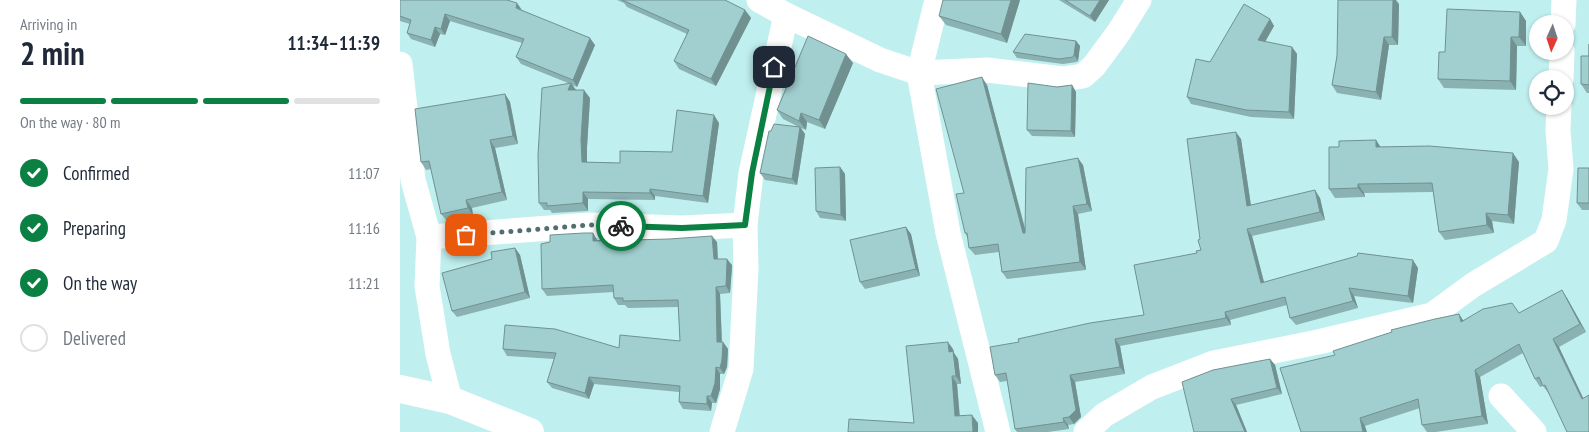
<!DOCTYPE html>
<meta charset="utf-8">
<style>
:root{--surface:#fff;--page:#f2f2f3;--text:#1f2937;--muted:#747a83;--line:#e0e1e3;--accent:#0b8043}
body{margin:0;font-family:"PT Sans Narrow",sans-serif;background:var(--page);color:var(--text);height:100vh;display:flex;flex-direction:column;font-size:19px;white-space:nowrap}
*{box-sizing:border-box;margin:0}
p{font-size:16px;color:var(--muted)}
.icon{flex:none;width:28px;height:28px;fill:none;stroke:currentColor;stroke-width:2;stroke-linecap:round;stroke-linejoin:round}
.map{position:relative;flex:1;overflow:hidden}
.side{display:flex;flex-direction:column;background:var(--surface);width:400px}
.side>*{flex:none}
.needle{width:32px;rotate:183deg}
.tools{position:absolute;left:1129px;top:15px;display:grid;gap:10px}
.tools a{display:grid;place-items:center;width:45px;height:45px;border-radius:50%;background:var(--surface);box-shadow:0 1px 4px #0004;font-size:25px}
.pin{position:absolute;display:grid;place-items:center;width:42px;height:42px;color:#fff;margin:-21px;border-radius:10px;box-shadow:0 2px 8px #0006}
.courier{position:absolute;display:grid;place-items:center;width:50px;height:50px;margin:-25px;border:4px solid #0b8043;border-radius:50%;background:#fff;color:#222;box-shadow:0 1px 6px #0007}
.head em{font-style:normal;font-weight:700}
.head div{display:flex;flex-direction:column-reverse}
.head{display:flex;align-items:center;justify-content:space-between;height:85px;padding:0 20px}
h1{font-size:32px;font-weight:700;line-height:38px}
.bar{display:grid;grid-template-columns:repeat(4,1fr);gap:8px 5px;align-content:center;height:60px;padding:0 20px}
.bar i{height:6px;border-radius:4px;background:var(--line)}
.bar .current{background:var(--accent)}
.bar p{grid-column:span 4}
ol{padding:0 20px;list-style:none}
li{display:flex;align-items:center;gap:15px;height:55px}
li p{margin-inline-start:auto}
li .icon{padding:5px;border-radius:50%;background:var(--accent);color:#fff;stroke-width:4}
li:last-child{color:var(--muted)}
li i{width:28px;height:28px;border:2px solid var(--line);border-radius:50%}
main{display:flex;flex:1;min-height:0}
.map>svg:first-child{display:block}
</style>
<main>
<section class="side">
<div class="head"><div><h1>2 min</h1><p>Arriving in</p></div><em>11:34–11:39</em></div>
<div class="bar"><i class="current"></i><i class="current"></i><i class="current"></i><i></i><p>On the way · 80 m</p></div>
<ol>
<li><svg class="icon" aria-label="check" viewBox="0 0 24 24"><path d="M5 12l5 5 9-10"/></svg>Confirmed<p>11:07</p></li>
<li><svg class="icon" aria-label="check" viewBox="0 0 24 24"><path d="M5 12l5 5 9-10"/></svg>Preparing<p>11:16</p></li>
<li><svg class="icon" aria-label="check" viewBox="0 0 24 24"><path d="M5 12l5 5 9-10"/></svg>On the way<p>11:21</p></li>
<li><i></i>Delivered</li>
</ol>
</section>
<div class="map">
<svg width="1189" height="432" viewBox="0 0 1189 432">
<rect width="100%" height="100%" fill="#c0efef"/>
<g fill="none" stroke-linecap="round" stroke-linejoin="round">
<g stroke="#fff" stroke-width="25">
<polyline points="359,0 386,15 480,60 519,73 587,70 663,79 683,76 694,66 719,32 739,0"/>
<polyline points="537,0 519,73 548,233 598,432"/>
<polyline points="1163,24 1164,0"/>
<polyline points="0,64 13,180 29,237 27,286 38,354 50,400"/>
<polyline points="1161,79 1162,51"/>
<polyline points="29,237 190,225 282,228 345,225"/>
<polyline points="1101,396 1134,432"/>
<polyline points="322,432 341,369 346,269 345,225 351,173 386,15"/>
<polyline points="686,432 704,415 752,387 814,363 918,342 1032,315 1073,285 1146,241 1154,220 1161,169 1158,130 1159,106"/>
</g>
<polyline stroke="#fff" stroke-width="28" points="0,389 50,400 130,432"/>
</g>
<g fill="#8ab2b2">
<polygon points="0,0 122,10 195,45 177,87 172,85 176,90 190,98 187,147 187,162 220,163 272,152 319,123 308,203 255,196 255,200 188,199 188,211 152,213 150,210 144,210 139,203 168,83 121,64 116,57 122,43 50,21 45,35 40,34 35,47 11,39 7,33 10,24 0,21"/>
<polygon points="217,0 325,0 345,10 351,18 316,86 279,69 274,61 287,34 227,7 224,3"/>
<polygon points="620,0 607,43 546,25 539,16"/>
<polygon points="659,0 709,0 695,22"/>
<polygon points="999,4 998,45 989,45 981,100 937,93 932,85 937,56"/>
<polygon points="1120,12 1126,21 1126,46 1117,46 1116,90 1044,88 1038,79 1045,52"/>
<polygon points="870,19 874,26 865,42 892,47 897,54 894,119 851,117 791,104 787,97 810,62"/>
<polygon points="676,41 680,46 678,61 677,62 663,64 617,58 613,52"/>
<polygon points="1189,44 1189,93 1187,93 1181,84 1189,56"/>
<polygon points="453,63 425,129 407,122 406,130 401,128 405,134 397,185 365,180 360,173 371,131 399,127 383,119 377,110"/>
<polygon points="587,85 625,228 683,165 692,211 678,214 686,270 607,279 602,272 599,252 575,255 569,248 568,238 565,233 564,193"/>
<polygon points="672,85 676,92 675,137 632,136 627,130 657,87"/>
<polygon points="105,94 110,102 118,144 95,148 107,200 72,208 73,216 47,221 41,214 31,169 26,170 21,162"/>
<polygon points="841,139 851,205 920,198 925,220 852,236 864,282 1018,268 1013,303 954,296 958,308 896,325 890,318 887,305 830,320 831,325 720,346 725,374 675,382 681,417 674,424 668,425 669,429 648,432 617,432 615,429 607,381 600,382 595,375 619,342 744,315 797,253 801,250 800,239"/>
<polygon points="976,140 980,147 1119,162 1114,224 1092,221 1094,233 1045,240 1039,232 1033,192 964,193 965,197 935,198 929,189 939,147"/>
<polygon points="440,167 445,174 446,221 420,218 416,211"/>
<polygon points="1189,168 1189,210 1182,210 1177,203"/>
<polygon points="193,233 197,240 317,242 318,259 332,265 332,269 330,293 320,294 322,342 323,342 328,349 327,367 324,374 320,374 320,389 316,403 312,403 311,411 283,409 279,402 279,392 194,384 189,399 152,388 147,382 154,359 107,356 103,349 219,348 280,341 278,307 228,308 225,305 218,305 214,298 214,292 147,296 142,289"/>
<polygon points="511,234 520,276 465,289 460,282"/>
<polygon points="115,248 120,255 130,298 57,317 52,311 92,259"/>
<polygon points="1167,298 1186,332 1159,347 1189,432 1149,394 1143,386 1140,387 1135,379 1123,353 1080,377 1088,424 1036,432 1027,432 1022,425 1020,408 965,426 901,432 1059,314 1063,320 1119,313"/>
<polygon points="553,349 554,353 558,359 561,384 557,384 560,416 578,423 514,423"/>
<polygon points="870,359 875,365 882,394 836,405 847,432 794,432"/>
</g>
<g fill="#719191">
<polygon points="611,0 620,0 607,43 601,34"/>
<polygon points="700,0 709,0 695,22 690,16"/>
<polygon points="991,0 996,0 999,4 998,45 992,37"/>
<polygon points="117,3 122,10 116,8"/>
<polygon points="345,10 351,18 316,86 311,79"/>
<polygon points="1120,12 1126,21 1126,46 1119,37"/>
<polygon points="45,14 50,21 45,35 41,29"/>
<polygon points="870,19 874,26 862,47 858,40"/>
<polygon points="35,27 40,34 35,47 31,40"/>
<polygon points="984,37 989,45 981,100 976,92"/>
<polygon points="1111,37 1117,46 1116,90 1110,81"/>
<polygon points="190,38 195,45 177,87 173,80"/>
<polygon points="676,41 680,46 678,61 674,55"/>
<polygon points="892,47 897,54 894,119 889,112"/>
<polygon points="446,54 453,63 425,129 419,120"/>
<polygon points="582,77 587,85 628,241 623,233"/>
<polygon points="171,83 176,90 168,90"/>
<polygon points="672,85 676,92 675,137 671,131"/>
<polygon points="184,90 190,98 187,147 187,170 182,162 181,140"/>
<polygon points="105,94 110,102 118,144 113,136"/>
<polygon points="401,113 407,122 406,130 399,121"/>
<polygon points="314,115 319,123 308,203 303,196"/>
<polygon points="400,127 405,134 397,185 392,179"/>
<polygon points="836,132 841,139 852,213 847,206"/>
<polygon points="90,140 95,148 107,200 102,192"/>
<polygon points="976,140 982,149 976,147"/>
<polygon points="1113,153 1119,162 1114,224 1108,215"/>
<polygon points="678,158 683,165 692,211 687,204"/>
<polygon points="440,167 445,174 446,221 441,215"/>
<polygon points="958,184 964,193 965,197 958,188"/>
<polygon points="250,189 255,196 255,200 250,193"/>
<polygon points="915,190 920,198 925,220 920,212"/>
<polygon points="183,192 188,199 188,211 183,203"/>
<polygon points="66,200 72,208 73,216 68,208"/>
<polygon points="673,206 678,214 686,270 680,262"/>
<polygon points="1086,213 1092,221 1094,233 1087,225"/>
<polygon points="506,227 511,234 520,276 516,269"/>
<polygon points="847,229 852,236 866,290 861,283"/>
<polygon points="193,233 197,240 198,247 193,241"/>
<polygon points="312,236 317,242 318,266 314,259"/>
<polygon points="115,248 120,255 130,298 125,292"/>
<polygon points="327,259 332,265 330,293 326,286"/>
<polygon points="1013,260 1018,268 1013,303 1008,296"/>
<polygon points="316,287 320,294 322,348 317,342"/>
<polygon points="949,288 954,296 958,308 953,301"/>
<polygon points="1162,290 1167,298 1186,332 1180,324"/>
<polygon points="825,312 830,320 831,325 826,318"/>
<polygon points="1059,314 1064,322 1061,322"/>
<polygon points="715,339 720,346 725,374 720,367"/>
<polygon points="1153,339 1159,347 1187,406 1182,399"/>
<polygon points="323,342 328,349 327,367 324,374 320,368"/>
<polygon points="548,342 553,349 554,353 558,359 561,384 556,376 549,352"/>
<polygon points="870,359 875,365 882,394 877,388"/>
<polygon points="316,367 320,374 320,389 316,403 311,396"/>
<polygon points="1075,370 1080,377 1088,424 1082,416"/>
<polygon points="670,375 675,382 681,417 674,424 669,417"/>
<polygon points="552,376 557,384 560,424 555,416"/>
<polygon points="189,377 194,384 189,399 185,393"/>
<polygon points="307,396 312,403 311,411 307,404"/>
<polygon points="831,399 836,405 847,432 845,432"/>
<polygon points="572,415 578,423 578,432 573,432"/>
<polygon points="663,418 668,425 669,429 664,422"/>
<polygon points="960,418 965,426 967,432 963,432"/>
</g>
<g fill="#a1cfcf" stroke="#719191">
<polygon points="0,0 107,0 117,3 116,8 190,38 173,80 116,57 124,39 45,14 41,29 35,27 31,40 7,33 11,20 0,16"/>
<polygon points="222,0 325,0 345,10 311,79 274,61 289,30"/>
<polygon points="543,0 611,0 601,34 539,16"/>
<polygon points="665,0 700,0 690,16"/>
<polygon points="938,0 993,0 992,37 984,37 976,92 932,85 937,56"/>
<polygon points="844,4 870,19 858,40 892,47 889,112 846,110 787,97 796,59 810,62"/>
<polygon points="1047,9 1120,12 1119,37 1111,37 1110,81 1038,79 1039,52 1045,52"/>
<polygon points="625,34 676,41 674,55 673,57 659,59 613,52"/>
<polygon points="408,36 446,54 419,120 401,113 399,121 377,110"/>
<polygon points="1189,44 1189,85 1181,84 1181,56 1189,56"/>
<polygon points="582,77 623,233 625,233 626,168 678,158 687,204 673,206 680,262 602,272 598,244 569,248 567,233 565,233 556,194 564,193 536,89"/>
<polygon points="171,83 168,90 184,90 181,140 182,162 220,163 220,151 272,152 277,110 314,115 303,196 250,189 250,193 183,192 183,203 147,206 147,203 139,203 138,155 142,88"/>
<polygon points="628,83 657,87 672,85 671,131 627,130"/>
<polygon points="105,94 113,136 90,140 102,192 66,200 68,208 41,214 29,161 21,162 15,109"/>
<polygon points="374,124 400,127 392,179 360,173 369,131 371,131"/>
<polygon points="836,132 847,206 915,190 920,212 847,229 861,283 957,256 958,253 1013,260 1008,296 949,288 953,301 890,318 885,297 825,312 826,318 715,339 720,367 670,375 676,410 669,417 663,418 664,422 615,429 606,373 595,375 590,347 619,342 618,339 690,323 744,315 734,265 797,253 796,251 801,250 798,240 800,239 787,139"/>
<polygon points="976,140 976,147 1029,146 1113,153 1108,215 1086,213 1087,225 1039,232 1032,183 958,184 958,188 929,189 929,147 939,147 939,141"/>
<polygon points="440,167 441,215 416,211 415,168"/>
<polygon points="1178,168 1189,168 1189,203 1177,203"/>
<polygon points="506,227 516,269 460,282 450,240"/>
<polygon points="184,233 193,233 193,241 269,239 312,236 314,259 327,259 327,262 326,286 316,287 317,342 323,342 322,360 320,368 316,367 315,383 311,396 307,396 307,404 279,402 280,386 189,377 185,393 147,382 156,353 103,349 105,325 155,329 219,348 220,335 280,341 278,300 223,301 223,298 214,298 213,285 142,289 141,244 150,242 150,235"/>
<polygon points="115,248 125,292 52,311 42,273 92,259 91,252"/>
<polygon points="1162,290 1180,324 1153,339 1182,399 1189,395 1189,432 1167,432 1145,385 1143,386 1139,377 1135,379 1119,344 1075,370 1082,416 1022,425 1018,399 960,418 963,432 901,432 880,368 935,355 933,351 992,332 991,330 1035,319 1059,314 1061,322 1083,309 1112,303 1119,313"/>
<polygon points="548,342 549,352 553,351 556,376 552,376 555,416 572,415 573,432 448,432 449,419 514,423 506,346"/>
<polygon points="870,359 877,388 831,399 845,432 794,432 782,382 813,370"/>
</g>
<g fill="none" stroke-linecap="round" stroke-linejoin="round">
<polyline stroke="#526e6e" stroke-width="5" stroke-dasharray="0 9" points="66,235 190,225 221,226"/>
<polyline stroke="#0b8043" stroke-width="6" points="221,226 282,228 345,225 352,173 374,67"/>
</g>
</svg>
<div class="tools">
<a><svg class="needle" viewBox="-14 -14 28 28"><path d="M0-13l5 13h-10z" fill="#e53935"/><path d="M0 13l5-13h-10z" fill="#747a83"/></svg></a>
<a><svg class="icon" aria-label="locate" viewBox="0 0 24 24"><circle cx="12" cy="12" r="6"/><path d="M12 2v4M12 18v4M2 12h4M18 12h4"/></svg></a>
</div>
<div class="pin" style="left:66px;top:235px;background:#ea580c"><svg class="icon" aria-label="bag" viewBox="0 0 24 24"><path d="M5 8h14l-1 12H6zM9 8a3 3 0 0 1 6 0"/></svg></div>
<div class="pin" style="left:374px;top:67px;background:#1f2937"><svg class="icon" aria-label="home" viewBox="0 0 24 24"><path d="M3 11l9-7 9 7M6 9v11h12V9"/></svg></div>
<div class="courier" style="left:221px;top:226px"><svg class="icon" aria-label="bike" viewBox="0 0 24 24"><circle cx="6" cy="16" r="4"/><circle cx="18" cy="16" r="4"/><path d="M6 16l4-8h5l3 8M10 8l3 8H6M13 5h3"/></svg></div>
</div>
</main>
